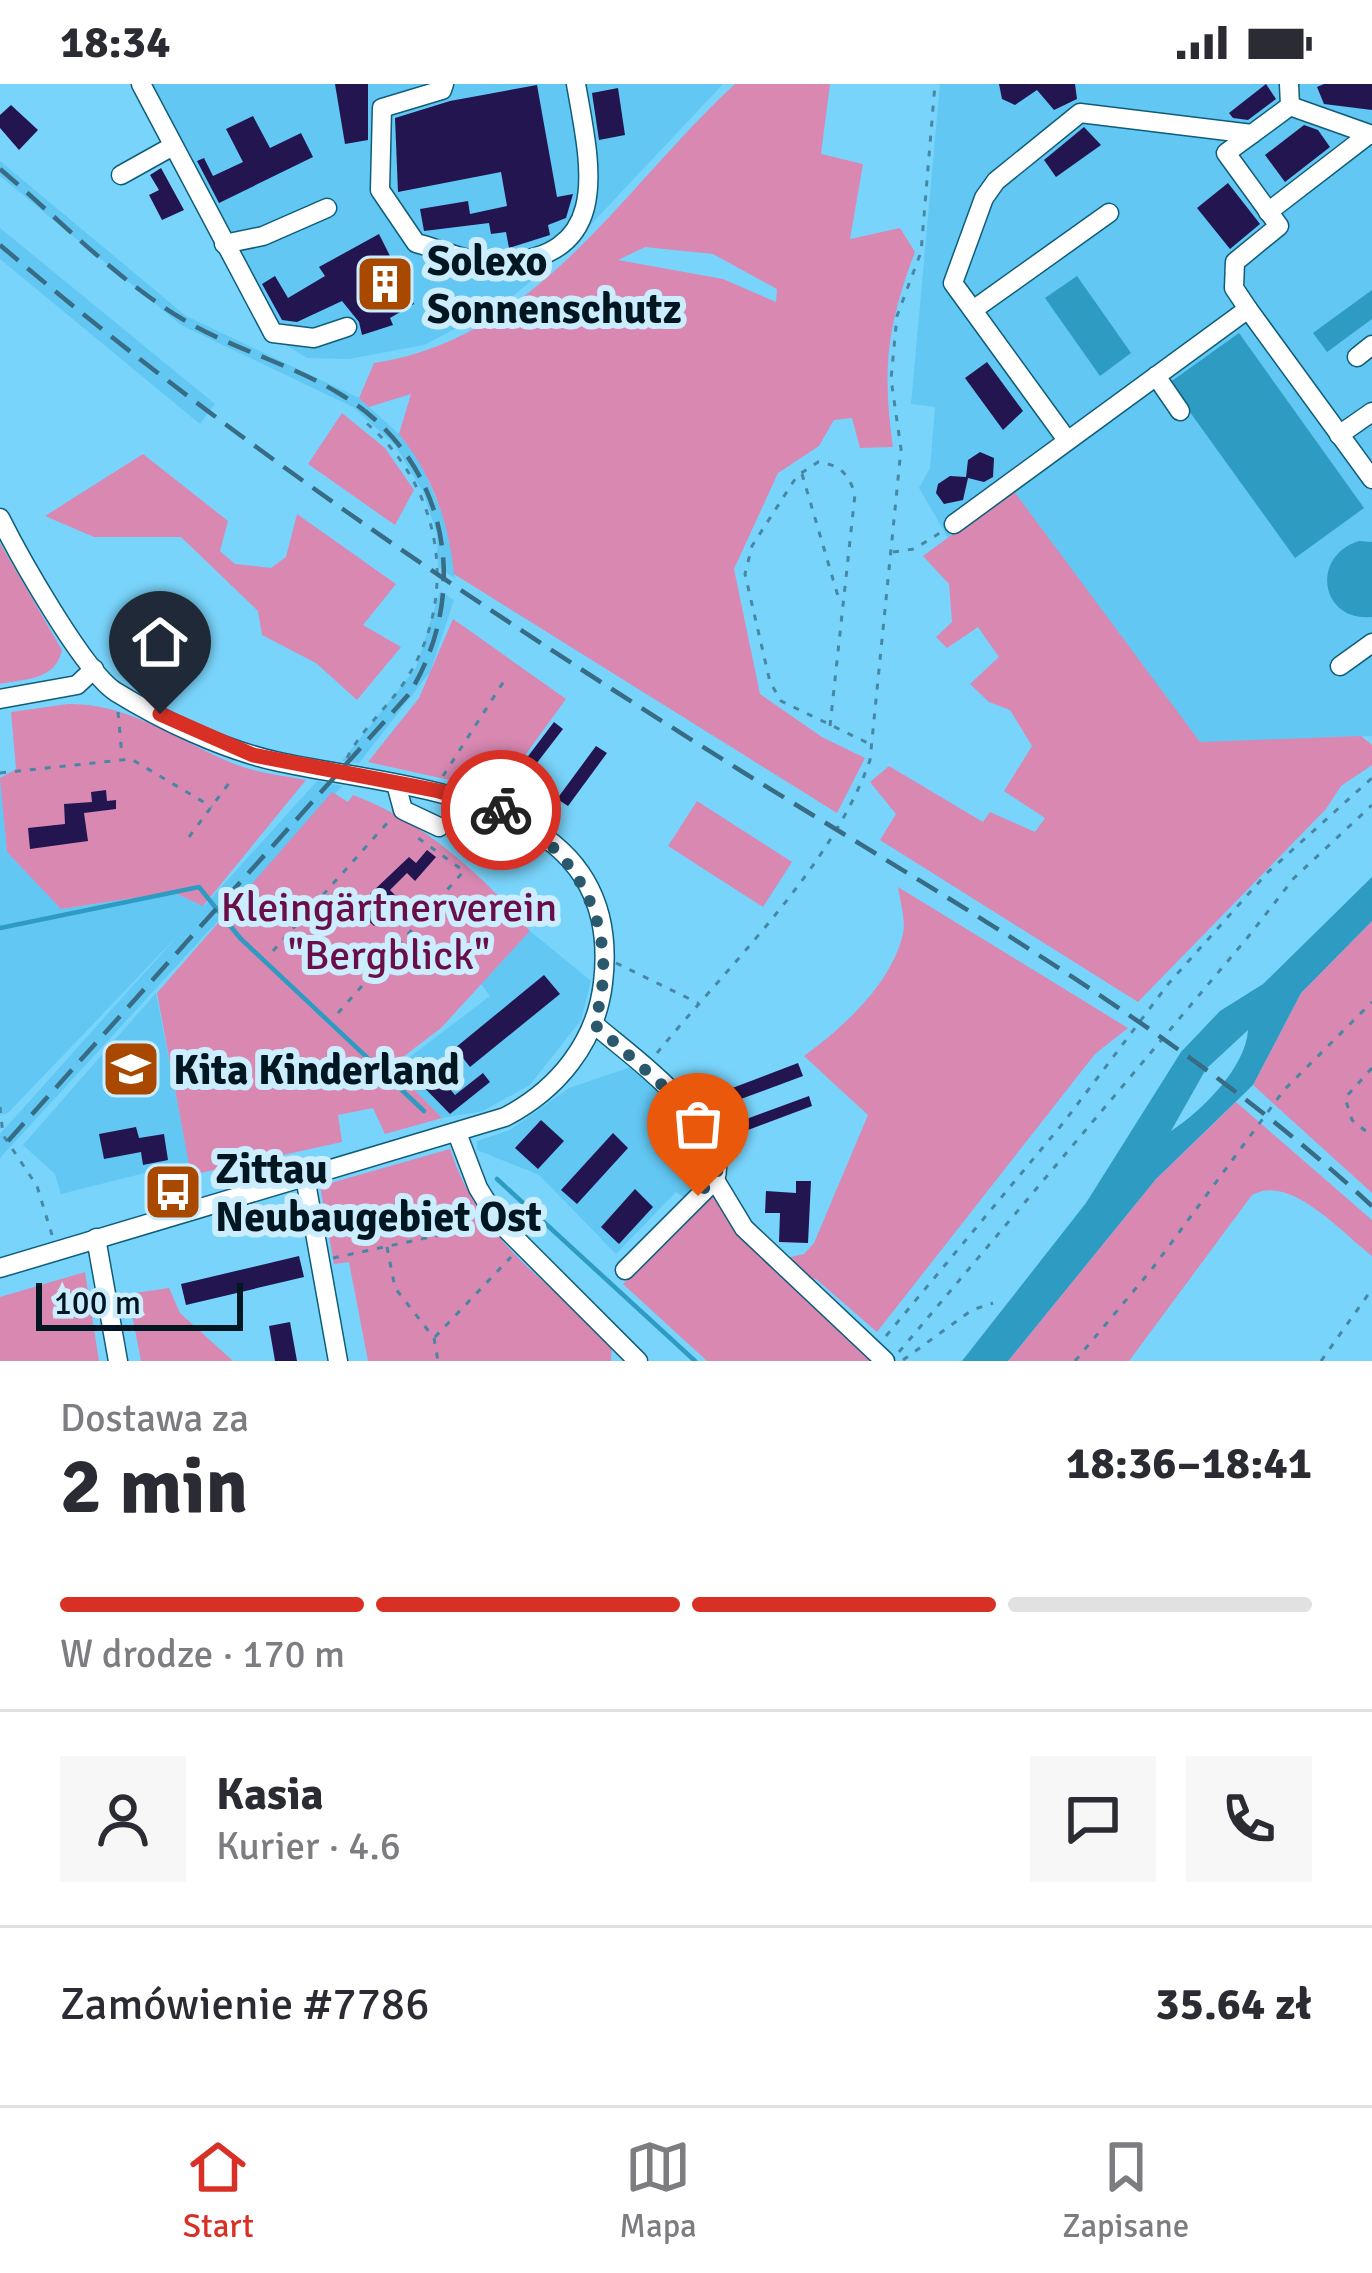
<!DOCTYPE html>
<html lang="pl">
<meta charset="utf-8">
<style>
:root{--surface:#fff;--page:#f7f7f7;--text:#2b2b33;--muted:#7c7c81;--line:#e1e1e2;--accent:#d93025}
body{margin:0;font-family:Signika,sans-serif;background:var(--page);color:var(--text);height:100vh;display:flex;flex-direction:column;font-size:45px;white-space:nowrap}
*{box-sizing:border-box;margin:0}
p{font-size:39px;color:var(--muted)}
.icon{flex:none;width:66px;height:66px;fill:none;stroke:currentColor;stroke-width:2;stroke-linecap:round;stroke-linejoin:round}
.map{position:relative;height:1277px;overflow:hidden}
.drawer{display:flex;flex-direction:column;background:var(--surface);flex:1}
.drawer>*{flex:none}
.scale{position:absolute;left:36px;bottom:30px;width:207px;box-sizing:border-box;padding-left:12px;border:6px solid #001621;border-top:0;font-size:33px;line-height:42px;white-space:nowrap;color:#001621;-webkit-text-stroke:9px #cbedfd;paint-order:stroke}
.pin{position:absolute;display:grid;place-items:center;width:102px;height:102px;color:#fff;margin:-123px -51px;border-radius:50% 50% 50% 0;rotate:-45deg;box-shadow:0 0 12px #0007}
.pin .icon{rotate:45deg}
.courier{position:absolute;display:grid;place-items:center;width:120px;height:120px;margin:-60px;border:9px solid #d93025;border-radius:50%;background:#fff;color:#222;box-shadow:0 3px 15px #0007}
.head em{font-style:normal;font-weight:700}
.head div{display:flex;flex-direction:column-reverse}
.head{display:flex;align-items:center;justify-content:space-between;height:204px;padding:0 60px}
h1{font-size:78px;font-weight:700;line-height:90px}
.bar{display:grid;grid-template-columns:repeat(4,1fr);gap:18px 12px;align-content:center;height:144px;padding:0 60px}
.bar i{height:15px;border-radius:9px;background:var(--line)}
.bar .selected{background:var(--accent)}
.bar p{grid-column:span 4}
.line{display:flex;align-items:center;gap:30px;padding:0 60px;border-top:3px solid var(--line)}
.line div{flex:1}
.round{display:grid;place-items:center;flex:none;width:126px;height:126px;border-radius:0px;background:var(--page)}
.status{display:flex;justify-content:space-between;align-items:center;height:84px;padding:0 60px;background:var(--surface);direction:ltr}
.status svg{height:33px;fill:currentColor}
.menu{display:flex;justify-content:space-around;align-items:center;height:168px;border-top:3px solid var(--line);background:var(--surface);font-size:33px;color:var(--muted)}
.menu a{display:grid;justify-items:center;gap:6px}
.menu .selected{color:var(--accent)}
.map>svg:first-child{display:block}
</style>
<div class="status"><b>18:34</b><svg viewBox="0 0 49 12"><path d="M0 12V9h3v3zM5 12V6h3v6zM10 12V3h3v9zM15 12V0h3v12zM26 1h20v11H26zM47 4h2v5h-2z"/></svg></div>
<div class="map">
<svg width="1372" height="1277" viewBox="0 0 1372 1277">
<rect width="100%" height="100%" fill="#79d4fb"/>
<g fill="#62c7f2">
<polygon points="148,0 723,0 567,166 505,219 424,261 349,275 307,274 286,261"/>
<polygon points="940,0 1372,0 1372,652 1200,659 1013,407 948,454 919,404 930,384 935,323 911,320"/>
<polygon points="0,77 186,232 359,314 399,350 418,373 450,448 455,494 438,483 437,450 423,408 395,361 353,323 181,241 0,92"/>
<polygon points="0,144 215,320 200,340 0,175"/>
<polygon points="440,507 454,516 430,588 359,679 342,677 416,584"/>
<polygon points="0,687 7,768 62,825 173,808 204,822 317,697 342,702 0,1074 0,1050 182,847 8,1029 0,1031"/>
<polygon points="530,847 591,897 581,936 530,1001 483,1027 442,1034 394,985 490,912 481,900"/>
<polygon points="156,909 189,1078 61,1110 55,1090 23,1061"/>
<polygon points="631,983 693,1038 710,1088 685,1114 676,1108 616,1170 539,1091 477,1066 477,1057 510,1046 569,1004"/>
</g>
<g fill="#d988b2" fill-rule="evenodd">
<path d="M735,0H830L821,70L863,80L850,155L900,144L915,168C887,242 882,285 893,363L860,364L852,334L834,336L819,362L778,389L734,485L760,610L822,653L865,674L837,729L454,490C449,439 432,390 399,350L411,310L369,323L359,314L374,279C538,254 622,104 735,0ZM645,163L713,170L777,205L776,218L723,195L618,176Z"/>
<polygon points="342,329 385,364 414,406 395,441 308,380"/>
<polygon points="143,370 228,437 220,467 235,480 271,484 286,473 297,430 396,500 363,541 401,563 357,616 316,579 262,551 258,527 181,453 94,453 45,432"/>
<polygon points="1013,406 1200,658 1361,652 1372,661 1372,681 1341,702 1326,725 1138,918 880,756 896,730 870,698 889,682 983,738 990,728 1035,748 1045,734 1004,707 1032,662 1010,626 989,618 970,600 999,573 978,543 947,564 936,553 952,538 949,500 923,472"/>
<path d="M0,459L62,566C56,596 25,595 0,600Z"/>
<polygon points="453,535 566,615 499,707 368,678 419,614"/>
<path d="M68,620C127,619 172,653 225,676C250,688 279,691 306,696L203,822L173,808L61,825L7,768L0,694L16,685L11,628Z"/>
<path d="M332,708L348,718L353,711C423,737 483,791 530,847L441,944L391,982L442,1034L385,1050L373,1024L338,1031L342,1058L191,1091L157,909Z"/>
<polygon points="697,717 792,778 763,823 668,762"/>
<path d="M898,803L1128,944L1095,970L877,1248L816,1195L804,1196L782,1175L804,1170L814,1159L868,1031L804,972C844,943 891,900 903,850C906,836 900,817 898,803Z"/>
<polygon points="1372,837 1372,1109 1253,1001 1301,909"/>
<path d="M1236,1018L1372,1136V1172C1342,1149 1290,1089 1252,1111L1129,1277H1008L1156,1095Z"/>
<path d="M450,1065C480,1156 543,1195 612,1257L611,1277H368L349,1178L334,1180L320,1102Z"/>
<polygon points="713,1104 737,1146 877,1277 707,1277 623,1200"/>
<polygon points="85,1188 99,1277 0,1277 0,1213"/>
<polygon points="169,1204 180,1229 233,1277 141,1277 128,1210"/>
</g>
<g fill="#2e9bc3" fill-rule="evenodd">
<polygon points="1077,192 1131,269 1100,292 1045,214"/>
<polygon points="1372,206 1372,235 1327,268 1313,249"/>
<polygon points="1239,249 1364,424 1295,474 1169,299"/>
<path d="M1359,457L1372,458V533C1320,538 1310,472 1359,457Z"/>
<path d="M1372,793V837L1301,909L1253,1001L1156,1095L1008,1277H962L1086,1119L1181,968L1220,927L1263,900ZM1248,946C1246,983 1202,1027 1171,1047L1206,985Z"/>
</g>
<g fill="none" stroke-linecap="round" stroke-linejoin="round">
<g stroke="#2e9bc3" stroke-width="4.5">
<polyline points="0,844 199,803 240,854 424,1027"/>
<polyline points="497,1095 695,1277"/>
</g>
</g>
<g fill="#231550">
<polygon points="335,0 368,0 368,56 345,60"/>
<polygon points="999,0 1075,0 1077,15 1054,26 1037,6 1015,21 1002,15"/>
<polygon points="1266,0 1276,15 1248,36 1233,34 1229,29"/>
<polygon points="1324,0 1372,0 1372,26 1324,20 1317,3"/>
<polygon points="537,1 557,113 573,110 566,134 548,141 550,151 509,164 506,148 491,150 489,139 424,147 420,125 468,117 470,130 507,122 501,88 398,108 395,34 450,17"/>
<polygon points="618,4 625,51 599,56 592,9"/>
<polygon points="11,21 38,46 19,66 0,44 0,31"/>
<polygon points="253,32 270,64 301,49 313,73 219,119 197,77 204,74 213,92 243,78 226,45"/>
<polygon points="1304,41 1318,46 1330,63 1285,98 1265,71"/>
<polygon points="1084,43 1101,61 1056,93 1044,76"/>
<polygon points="161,84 184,126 162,136 149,111 159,106 150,91"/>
<polygon points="1228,99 1260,140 1230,165 1197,124"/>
<polygon points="379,150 414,220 390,234 393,241 362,251 359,238 342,217 297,238 282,236 262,200 275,192 288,214 325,192 319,183"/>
<polygon points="987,278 1023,327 1003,346 965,294"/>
<polygon points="980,368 994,374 993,393 984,398 968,394 963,416 944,420 936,409 938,400 950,392 966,393 968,376"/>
<polygon points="554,638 563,645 513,710 504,704"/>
<polygon points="596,662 607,669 568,722 557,715"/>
<polygon points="106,706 107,717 116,716 116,725 84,729 88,757 30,765 28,744 65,740 64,720 92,718 91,708"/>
<polygon points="427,766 436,773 415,797 407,789 390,806 396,812 374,842 359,828 371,809 409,773 416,779"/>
<polygon points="544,891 560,910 470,983 455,964"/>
<polygon points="423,973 455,1011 483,989 490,998 450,1030 407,986"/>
<polygon points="798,979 803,992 719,1023 714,1011"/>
<polygon points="809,1012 812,1022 729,1053 725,1043"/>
<polygon points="541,1036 564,1057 538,1085 515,1064"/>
<polygon points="136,1043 139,1054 164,1050 168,1076 143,1081 141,1068 104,1075 99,1050"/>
<polygon points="613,1049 628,1064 577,1120 561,1106"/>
<polygon points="796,1097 811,1097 808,1159 779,1158 780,1129 765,1129 766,1107 796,1109"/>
<polygon points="635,1105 653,1123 619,1160 601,1143"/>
<polygon points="299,1172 304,1193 186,1221 181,1200"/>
<polygon points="290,1238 297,1277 275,1277 269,1242"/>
</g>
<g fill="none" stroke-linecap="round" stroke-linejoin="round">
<defs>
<g id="minor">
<polyline points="141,0 273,249 314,254 347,243"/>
<path d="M444,0L442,6L382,24L380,106L416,159C441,165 473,181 499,179C615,174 590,80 576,0"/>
<polyline points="1290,22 1372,51"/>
<polyline points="121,91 173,62"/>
<polyline points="1268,128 1368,51"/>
<polyline points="224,160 263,152 327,124"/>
<polyline points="1248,225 1372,395"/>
<polyline points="973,226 1109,129"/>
<polyline points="1357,273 1372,261"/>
<polyline points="1156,292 1180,327"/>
<polyline points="1339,351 1372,328"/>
<polyline points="1067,356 953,199 984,114 996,97 1080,29 1252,50 1290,22 1289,0"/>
<path d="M0,434C19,472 84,588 116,608C163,637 222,665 275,677C403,706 626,707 603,899C596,959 557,1006 505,1033L0,1184"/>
<polyline points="954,440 1248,225 1234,204 1235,178 1279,142 1226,69 1252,50"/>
<polyline points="1340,582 1372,559"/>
<polyline points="0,615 77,601 94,585"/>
<polyline points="396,700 403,726 439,743"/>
<path d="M594,940C629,971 733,1043 715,1096L744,1144L885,1277"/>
<polyline points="457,1049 478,1104 499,1138 638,1277"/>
<polyline points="305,1093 338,1277"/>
<polyline points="96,1154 118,1277"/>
<polyline points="625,1186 715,1096"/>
</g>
</defs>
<use href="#minor" stroke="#0f5d79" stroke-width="21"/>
<g stroke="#4887a3" stroke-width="3" stroke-dasharray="6 9" stroke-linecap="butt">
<polyline points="802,390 840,519"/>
<polyline points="893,468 914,465 943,447"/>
<polyline points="118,628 122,672"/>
<path d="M830,642L855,410C848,389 840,381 818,378L797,392L752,462L745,490L770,598L781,617L872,661"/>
<path d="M347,674C362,644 389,623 407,594C461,508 440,400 364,337"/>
<polyline points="0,689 131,675 212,723"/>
<polyline points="443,692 504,597"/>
<polyline points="189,753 232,695"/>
<polyline points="273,867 389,737"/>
<polyline points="616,879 698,919"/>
<polyline points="338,929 464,787 411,749"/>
<path d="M657,969C728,882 833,782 870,676L901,365L891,295L897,232L921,168L935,0"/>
<polyline points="1372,984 1345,1014 1352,1036 1372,1052"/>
<polyline points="0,1023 3,1051 37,1102 52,1151"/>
<polyline points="387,1163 395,1204 434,1254 438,1277"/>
<polyline points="333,1174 482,1142"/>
<polyline points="886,1252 1064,1038 1169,899 1268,788 1372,694"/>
<polyline points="435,1253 511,1173"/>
<polyline points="899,1268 1248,853 1294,794 1372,721"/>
<polyline points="903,1276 972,1226 993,1219"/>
<polyline points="1075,1277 1152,1185 1284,1006 1372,918"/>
<polyline points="1321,1277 1372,1205"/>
</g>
<use href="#minor" stroke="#fff" stroke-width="18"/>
<g stroke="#376c84" stroke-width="4.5" stroke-dasharray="24 12" stroke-linecap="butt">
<path d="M0,85C59,135 117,196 184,236C233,265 291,280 340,310C448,374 473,507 409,610L0,1066"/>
<path d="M0,161C233,360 487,528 746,690C962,824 1185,949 1372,1122"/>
</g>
</g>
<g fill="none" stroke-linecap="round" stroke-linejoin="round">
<path stroke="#2a586d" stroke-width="12" stroke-dasharray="0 21.6" d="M501,726C582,767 623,851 594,940L699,1034L719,1085L698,1112"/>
<polyline stroke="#d93025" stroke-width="15" points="160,630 253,671 439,707 501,726"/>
</g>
<defs>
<symbol id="building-square" viewBox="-11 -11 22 22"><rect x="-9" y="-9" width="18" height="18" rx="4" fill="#a94900" stroke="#cbedfd"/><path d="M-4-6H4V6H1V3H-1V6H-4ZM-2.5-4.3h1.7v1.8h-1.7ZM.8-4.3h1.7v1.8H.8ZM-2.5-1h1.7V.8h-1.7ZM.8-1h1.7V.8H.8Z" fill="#fff"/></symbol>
<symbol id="school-square" viewBox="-11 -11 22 22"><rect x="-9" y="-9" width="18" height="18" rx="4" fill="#a94900" stroke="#cbedfd"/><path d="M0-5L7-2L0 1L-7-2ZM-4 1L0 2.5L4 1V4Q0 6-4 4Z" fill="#fff"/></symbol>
<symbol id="bus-square" viewBox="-11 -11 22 22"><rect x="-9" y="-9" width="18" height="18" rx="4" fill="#a94900" stroke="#cbedfd"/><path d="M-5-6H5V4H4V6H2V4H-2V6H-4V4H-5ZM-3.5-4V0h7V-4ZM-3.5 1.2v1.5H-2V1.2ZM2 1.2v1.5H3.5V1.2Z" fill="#fff"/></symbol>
</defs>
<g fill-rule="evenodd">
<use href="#building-square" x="352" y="167" width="66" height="66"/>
<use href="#school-square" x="98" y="952" width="66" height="66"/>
<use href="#bus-square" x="140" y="1075" width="66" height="66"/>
</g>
<g text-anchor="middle" stroke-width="12" stroke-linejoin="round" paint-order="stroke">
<g font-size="42" font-weight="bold" fill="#001621" stroke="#cbedfd" text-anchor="start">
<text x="427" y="191">Solexo<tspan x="427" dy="48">Sonnenschutz</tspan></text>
<text x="173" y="1000">Kita Kinderland</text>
<text x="215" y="1099">Zittau<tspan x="215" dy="48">Neubaugebiet Ost</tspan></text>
</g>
<g font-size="42" fill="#6a0e48" stroke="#cbedfd">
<text x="389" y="837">Kleingärtnerverein<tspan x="389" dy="48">"Bergblick"</tspan></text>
</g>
</g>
</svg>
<div class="scale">100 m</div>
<div class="pin" style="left:698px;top:1112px;background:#ea580c"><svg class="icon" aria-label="bag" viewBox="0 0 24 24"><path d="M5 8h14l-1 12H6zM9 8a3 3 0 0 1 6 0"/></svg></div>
<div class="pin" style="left:160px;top:630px;background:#1f2937"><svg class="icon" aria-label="home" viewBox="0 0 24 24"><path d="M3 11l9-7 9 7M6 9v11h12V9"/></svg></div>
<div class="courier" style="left:501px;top:726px"><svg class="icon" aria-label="bike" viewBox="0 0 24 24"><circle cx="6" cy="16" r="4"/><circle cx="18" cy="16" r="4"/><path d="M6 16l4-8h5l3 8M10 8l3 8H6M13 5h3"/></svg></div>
</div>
<section class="drawer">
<div class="head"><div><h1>2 min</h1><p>Dostawa za</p></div><em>18:36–18:41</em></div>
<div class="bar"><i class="selected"></i><i class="selected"></i><i class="selected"></i><i></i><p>W drodze · 170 m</p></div>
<div class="line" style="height:216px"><a class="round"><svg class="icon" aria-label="person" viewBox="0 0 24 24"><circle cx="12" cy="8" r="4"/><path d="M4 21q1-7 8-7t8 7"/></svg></a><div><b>Kasia</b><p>Kurier · 4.6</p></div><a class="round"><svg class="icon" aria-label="chat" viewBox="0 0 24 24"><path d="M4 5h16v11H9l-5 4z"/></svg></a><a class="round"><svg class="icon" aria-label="phone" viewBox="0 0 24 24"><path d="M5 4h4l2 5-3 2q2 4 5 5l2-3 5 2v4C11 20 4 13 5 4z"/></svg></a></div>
<div class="line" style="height:156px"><div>Zamówienie #7786</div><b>35.64 zł</b></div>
</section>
<nav class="menu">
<a class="selected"><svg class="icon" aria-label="home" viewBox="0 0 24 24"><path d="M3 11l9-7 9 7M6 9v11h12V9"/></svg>Start</a>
<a><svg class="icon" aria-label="map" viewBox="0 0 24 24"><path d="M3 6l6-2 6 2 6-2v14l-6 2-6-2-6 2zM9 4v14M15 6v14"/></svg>Mapa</a>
<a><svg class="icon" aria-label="saved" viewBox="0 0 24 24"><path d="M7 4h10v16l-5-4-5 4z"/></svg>Zapisane</a>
</nav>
